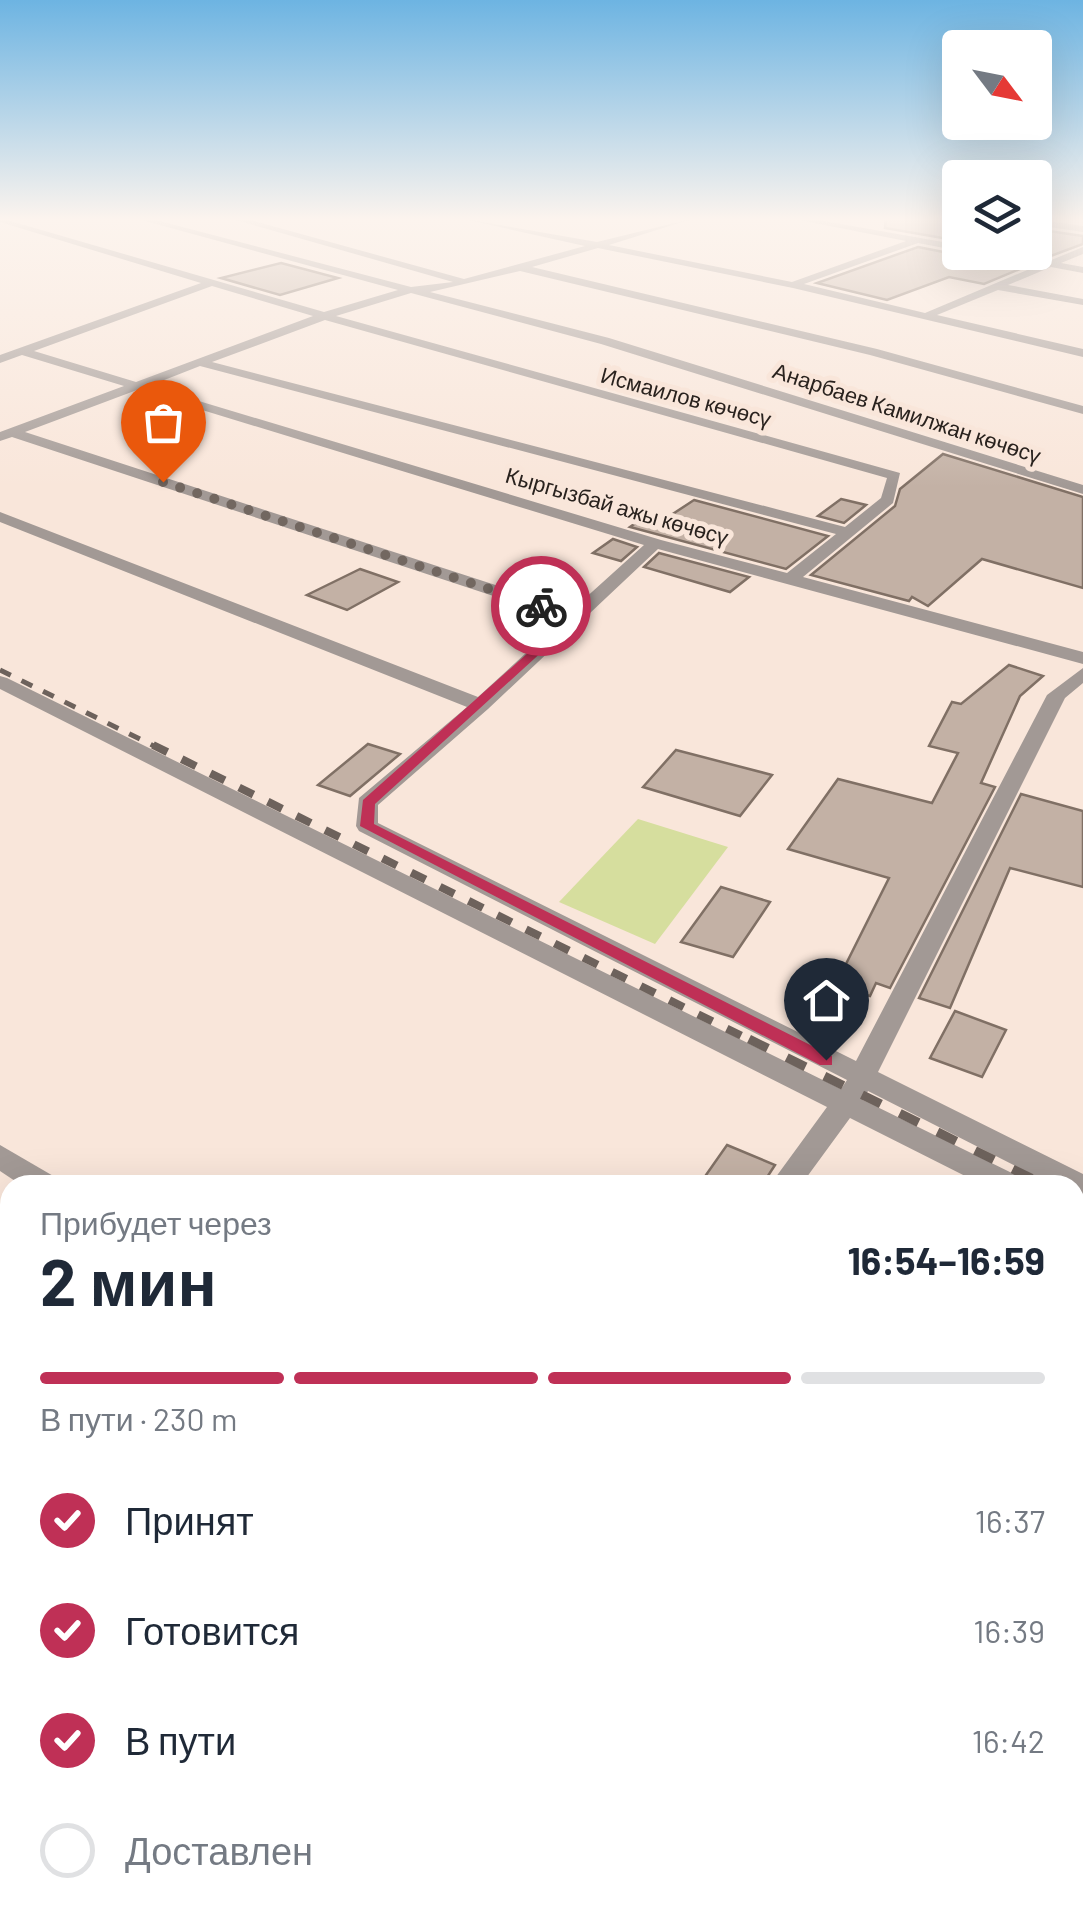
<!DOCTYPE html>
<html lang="ru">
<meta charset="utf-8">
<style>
:root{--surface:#fff;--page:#f2f2f3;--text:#1f2937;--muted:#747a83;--line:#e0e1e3;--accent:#bf3056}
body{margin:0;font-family:Barlow,sans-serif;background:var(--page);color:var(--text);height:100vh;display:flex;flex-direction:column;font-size:38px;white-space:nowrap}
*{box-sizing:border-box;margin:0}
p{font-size:32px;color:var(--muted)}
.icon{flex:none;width:55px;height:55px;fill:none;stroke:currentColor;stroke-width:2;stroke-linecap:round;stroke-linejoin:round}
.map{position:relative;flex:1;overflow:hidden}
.drawer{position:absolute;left:0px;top:1175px;width:1085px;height:750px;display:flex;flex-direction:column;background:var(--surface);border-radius:30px 30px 0 0;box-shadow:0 10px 40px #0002}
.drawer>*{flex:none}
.needle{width:65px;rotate:122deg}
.buttons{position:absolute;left:942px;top:30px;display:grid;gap:20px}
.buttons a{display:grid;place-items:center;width:110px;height:110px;border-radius:10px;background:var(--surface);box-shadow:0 10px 40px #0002;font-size:50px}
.pin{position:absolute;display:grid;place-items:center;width:85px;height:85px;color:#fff;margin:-102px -42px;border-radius:50% 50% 50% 0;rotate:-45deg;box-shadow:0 0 10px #0007}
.pin .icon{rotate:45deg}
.courier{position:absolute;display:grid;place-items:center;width:100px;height:100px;margin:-50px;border:8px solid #bf3056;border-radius:50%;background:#fff;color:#222;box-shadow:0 2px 12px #0007}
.head em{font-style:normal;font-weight:700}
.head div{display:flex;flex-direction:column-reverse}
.head{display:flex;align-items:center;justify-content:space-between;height:170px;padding:0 40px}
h1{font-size:65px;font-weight:700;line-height:75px}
.bar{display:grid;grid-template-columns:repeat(4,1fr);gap:15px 10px;align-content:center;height:120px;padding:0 40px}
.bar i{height:12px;border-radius:8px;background:var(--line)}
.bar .active{background:var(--accent)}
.bar p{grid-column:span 4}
ol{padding:0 40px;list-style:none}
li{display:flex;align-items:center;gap:30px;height:110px}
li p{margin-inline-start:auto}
li .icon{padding:10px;border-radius:50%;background:var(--accent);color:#fff;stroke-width:4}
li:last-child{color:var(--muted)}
li i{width:55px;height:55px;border:5px solid var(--line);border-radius:50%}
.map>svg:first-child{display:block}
</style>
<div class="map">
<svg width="1083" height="1925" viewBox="0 0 1083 1925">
<rect width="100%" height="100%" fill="#f9e6da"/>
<polygon fill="#d6de9e" points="638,819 728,847 655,944 559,902"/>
<g fill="#c3b1a5" stroke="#807065" stroke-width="2.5">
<polygon points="886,218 960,218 960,241 885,228"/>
<polygon points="1035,229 1083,236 1083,244 1048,257 1014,252 1035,252"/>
<polygon points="918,247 959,255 979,252 1027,266 984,284 949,277 887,300 817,283"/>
<polygon points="281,263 338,278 280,295 221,278"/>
<polygon points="943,454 1083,497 1083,588 982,559 928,606 912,597 909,601 811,575 895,506 900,489"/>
<polygon points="841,499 866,505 844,523 818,516"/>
<polygon points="694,500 828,536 786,569 630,527 640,520 656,525"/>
<polygon points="613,539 637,547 621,561 593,553"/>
<polygon points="659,553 749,577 730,592 644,567"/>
<polygon points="360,569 398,582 347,610 307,595"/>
<polygon points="1009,665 1043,676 1020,696 981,783 995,787 890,988 876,983 870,996 835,986 889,878 788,849 838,779 932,803 958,753 929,746 952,702 961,704"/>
<polygon points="368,744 400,754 350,796 318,785"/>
<polygon points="676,750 772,775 740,816 643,787"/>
<polygon points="1021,794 1083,811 1083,887 1010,868 950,1008 919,998"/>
<polygon points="721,887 770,902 733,957 681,942"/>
<polygon points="955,1011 1006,1030 982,1077 930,1058"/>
<polygon points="727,1145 775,1165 762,1185 699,1185"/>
</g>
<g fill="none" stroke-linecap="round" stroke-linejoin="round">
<g fill="#a29995" fill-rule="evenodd">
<path d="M0,218L324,312L398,290L134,218H148L411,287L453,282L229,218H243L464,279L585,246L459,218L597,242L695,218L609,245L792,282L906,241L789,218H807L960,245V251L918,243L804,284L925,313L1039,265L982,252L1049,261L1083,247V254L1061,263L1083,267V273L1051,267L1008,285L1083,299V305L998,290L937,315L1083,349V357L793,288L598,248L532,267L877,349L1083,406V414L870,355L520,271L430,292L609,338L1083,485V494L601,344L411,293L336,316L900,473L893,503L803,577L1083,652V664L658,549L488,709L378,805V823L856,1061L1047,695L1083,668V683L1065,698L878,1072L1083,1174V1198L1075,1196V1185H1053L868,1091L863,1100L1020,1177L1024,1185H983L850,1118L801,1185H770L827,1107L0,689V676L7,678L841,1089L847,1080L359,831L356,826L359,798L467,707L0,522V512L478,697L563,619L12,437L0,441V432L124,386L22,355L0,363V355L201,283L0,222ZM212,286L313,316L136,382L34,351ZM325,320L887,478L881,498L845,527L212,362ZM200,366L836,534L787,573L661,540L149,386ZM137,390L644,545L572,610L25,432Z"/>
<polygon points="1035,219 1083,226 1083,232 1035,225"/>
<polygon points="0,1145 55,1177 59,1185 21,1185 0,1171"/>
<polygon points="1075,1206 1083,1209 1083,1234 1075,1231"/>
<polygon points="562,1915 619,1915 614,1925 558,1925"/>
<polygon points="834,1915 888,1915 892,1925 839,1925"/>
</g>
<polyline stroke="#6d625c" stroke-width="5" stroke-dasharray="12 12" stroke-linecap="butt" points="0,670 158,748"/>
<polyline stroke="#6d625c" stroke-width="8" stroke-dasharray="16 16" stroke-linecap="butt" points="153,745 754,1042"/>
<g stroke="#6d625c" stroke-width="9" stroke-dasharray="21 21" stroke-linecap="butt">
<polyline points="749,1039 1045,1185"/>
<polyline points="1075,1200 1083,1204"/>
</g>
</g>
<linearGradient id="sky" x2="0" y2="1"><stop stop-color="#6db4e2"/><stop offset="0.45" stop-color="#fcf4ee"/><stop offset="1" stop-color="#fcf4ee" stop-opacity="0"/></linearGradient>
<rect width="1083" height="487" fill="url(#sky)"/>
<polygon fill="#bf3056" points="541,603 580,617 375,804 374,824 832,1056 832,1065 820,1065 360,826 363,800 567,618 537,609"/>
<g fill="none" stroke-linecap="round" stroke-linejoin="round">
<polyline stroke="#726760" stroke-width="10" stroke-dasharray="0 18" points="163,482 541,606"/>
</g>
<g text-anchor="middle" stroke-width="10" stroke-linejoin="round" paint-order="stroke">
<g font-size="22" fill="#29221e" stroke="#f9e6da">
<text transform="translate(686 397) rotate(15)" y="8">Исмаилов көчөсү</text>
<text transform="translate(907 413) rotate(18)" y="8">Анарбаев Камилжан көчөсү</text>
<text transform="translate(617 506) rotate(16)" y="8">Кыргызбай ажы көчөсү</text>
</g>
</g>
</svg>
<div class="buttons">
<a><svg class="needle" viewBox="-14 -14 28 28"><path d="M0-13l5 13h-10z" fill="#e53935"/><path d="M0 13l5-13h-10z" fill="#747a83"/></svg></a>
<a><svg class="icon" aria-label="layers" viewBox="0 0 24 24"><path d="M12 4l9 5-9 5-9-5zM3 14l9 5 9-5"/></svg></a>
</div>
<div class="pin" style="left:163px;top:482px;background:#ea580c"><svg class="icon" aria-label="bag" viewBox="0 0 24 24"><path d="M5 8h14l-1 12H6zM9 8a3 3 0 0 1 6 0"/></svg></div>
<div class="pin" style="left:826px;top:1060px;background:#1f2937"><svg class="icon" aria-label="home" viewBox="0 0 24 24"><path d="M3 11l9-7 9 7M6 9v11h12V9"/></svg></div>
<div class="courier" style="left:541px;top:606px"><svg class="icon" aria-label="bike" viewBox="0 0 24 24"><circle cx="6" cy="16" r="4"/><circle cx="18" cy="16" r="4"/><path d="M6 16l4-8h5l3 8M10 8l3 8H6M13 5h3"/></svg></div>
<section class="drawer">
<div class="head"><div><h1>2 мин</h1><p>Прибудет через</p></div><em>16:54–16:59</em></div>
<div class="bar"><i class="active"></i><i class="active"></i><i class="active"></i><i></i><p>В пути · 230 m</p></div>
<ol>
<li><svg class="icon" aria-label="check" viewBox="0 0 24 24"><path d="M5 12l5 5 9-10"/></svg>Принят<p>16:37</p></li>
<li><svg class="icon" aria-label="check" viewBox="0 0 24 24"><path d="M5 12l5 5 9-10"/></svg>Готовится<p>16:39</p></li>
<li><svg class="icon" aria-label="check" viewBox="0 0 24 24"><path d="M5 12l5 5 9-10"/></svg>В пути<p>16:42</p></li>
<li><i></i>Доставлен</li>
</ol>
</section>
</div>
